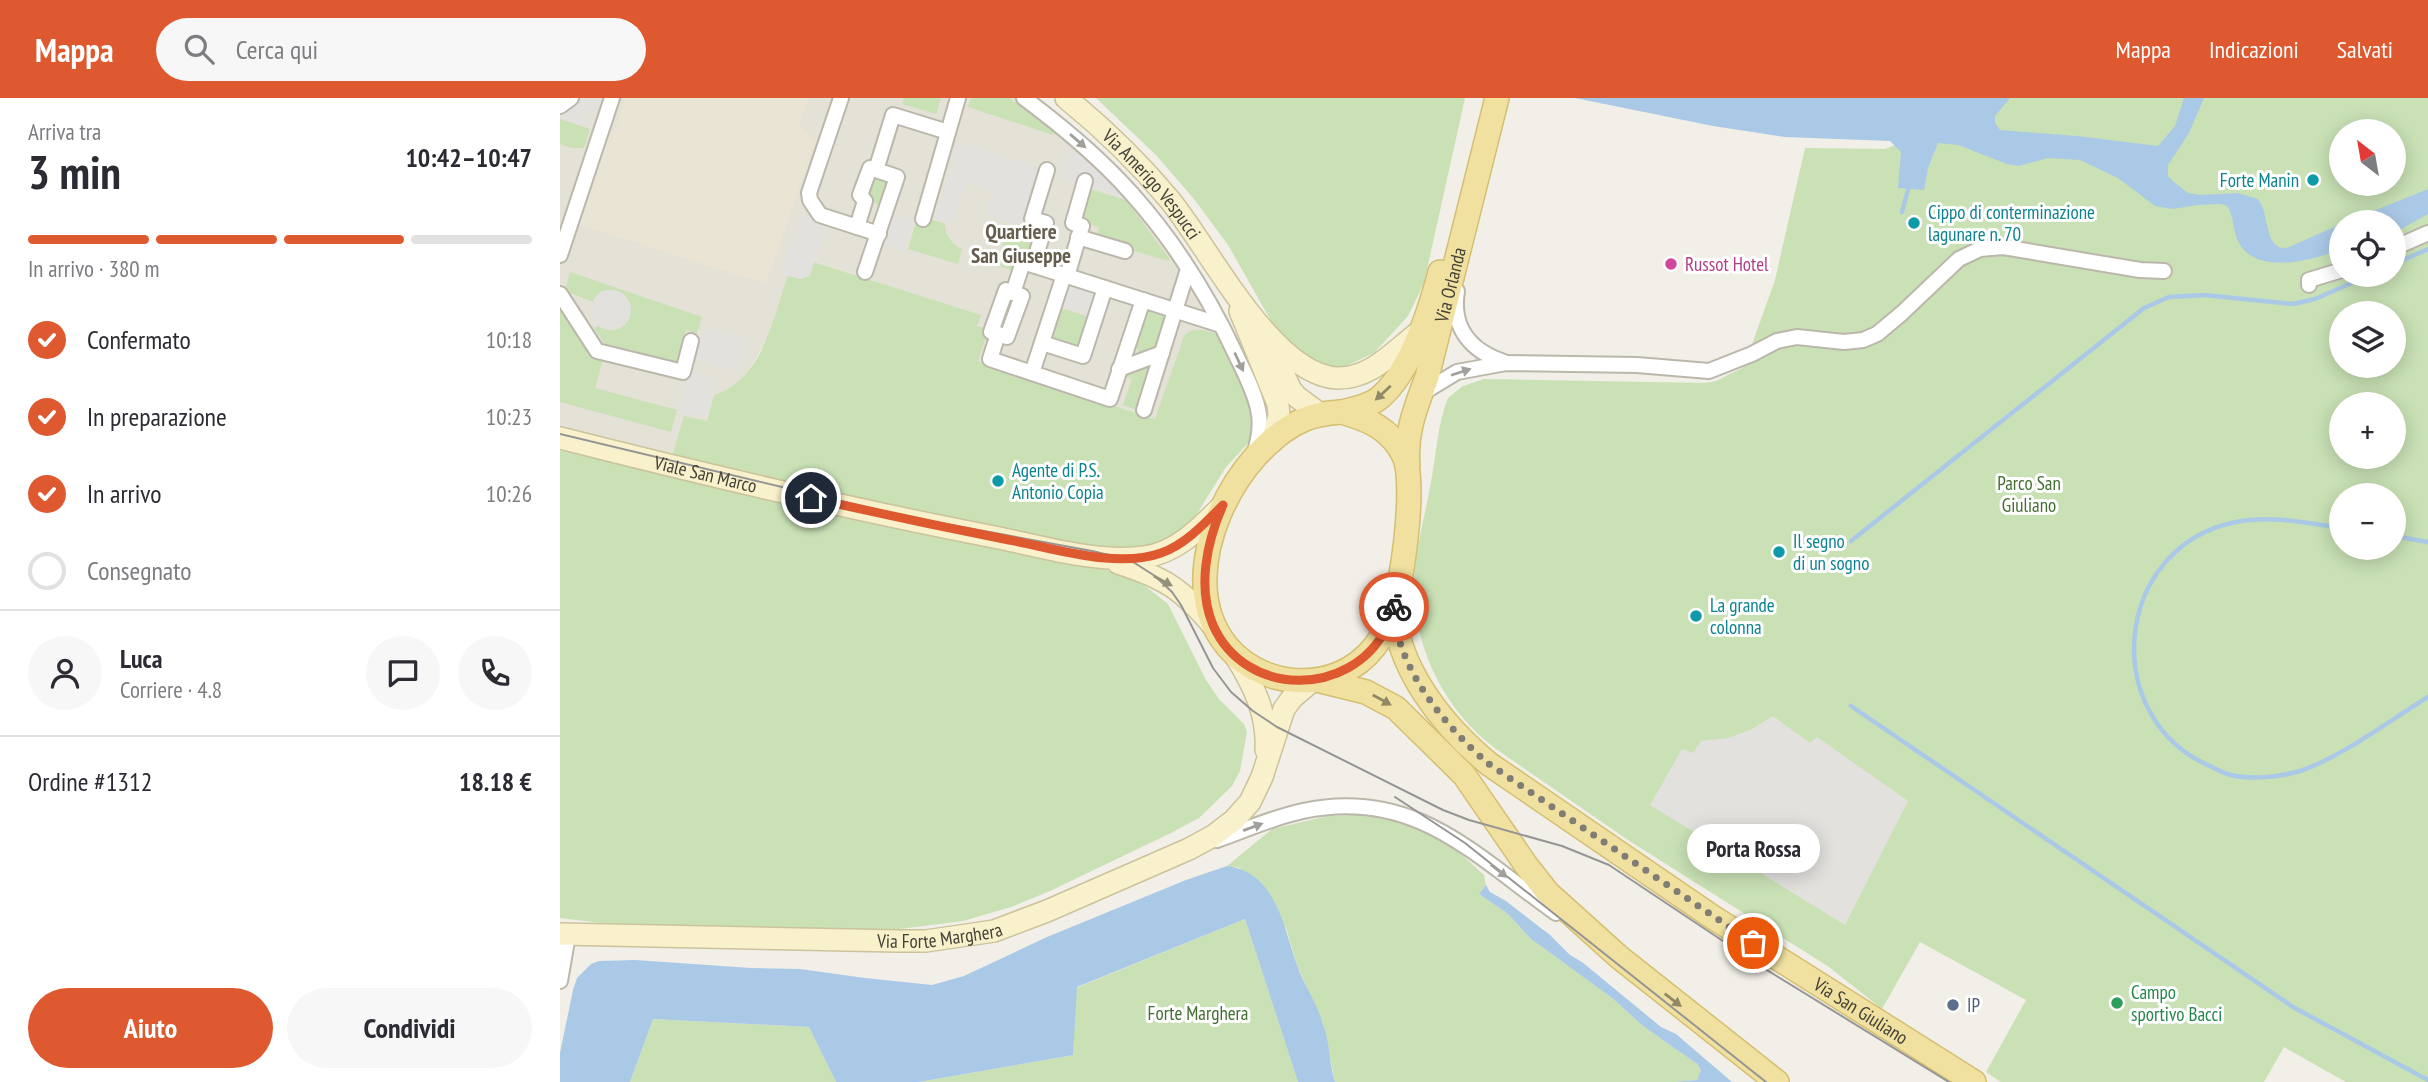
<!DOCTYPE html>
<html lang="it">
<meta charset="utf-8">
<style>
:root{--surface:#fff;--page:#f7f7f7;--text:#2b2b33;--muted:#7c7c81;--line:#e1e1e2;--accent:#df5930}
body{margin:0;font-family:"PT Sans Narrow",sans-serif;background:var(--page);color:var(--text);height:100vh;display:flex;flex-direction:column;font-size:26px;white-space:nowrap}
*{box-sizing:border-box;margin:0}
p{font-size:23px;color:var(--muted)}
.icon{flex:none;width:38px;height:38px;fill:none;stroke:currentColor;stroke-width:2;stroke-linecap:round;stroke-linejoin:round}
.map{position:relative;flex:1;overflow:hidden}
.sheet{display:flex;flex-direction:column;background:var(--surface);width:560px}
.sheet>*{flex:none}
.needle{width:46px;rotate:329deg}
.tools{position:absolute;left:1769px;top:21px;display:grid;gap:14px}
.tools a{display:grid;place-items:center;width:77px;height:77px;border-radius:50%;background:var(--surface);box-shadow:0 4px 18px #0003;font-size:35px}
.pin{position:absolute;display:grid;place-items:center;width:60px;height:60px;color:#fff;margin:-30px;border:4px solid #fff;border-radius:50%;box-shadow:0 2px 7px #0007}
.courier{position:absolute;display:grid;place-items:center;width:70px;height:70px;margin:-35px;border:5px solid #df5930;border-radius:50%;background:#fff;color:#222;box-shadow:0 2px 9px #0007}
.bubble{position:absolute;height:49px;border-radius:24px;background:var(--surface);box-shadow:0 4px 18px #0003;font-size:23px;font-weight:700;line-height:49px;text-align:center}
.summary em{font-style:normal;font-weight:700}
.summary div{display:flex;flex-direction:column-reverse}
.summary{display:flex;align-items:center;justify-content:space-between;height:119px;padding:0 28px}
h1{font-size:46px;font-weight:700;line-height:52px}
.bar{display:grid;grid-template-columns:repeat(4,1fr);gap:10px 7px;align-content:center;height:84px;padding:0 28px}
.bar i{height:9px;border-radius:5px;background:var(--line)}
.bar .on{background:var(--accent)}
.bar p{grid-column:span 4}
.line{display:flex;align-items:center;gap:18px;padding:0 28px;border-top:2px solid var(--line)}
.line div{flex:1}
.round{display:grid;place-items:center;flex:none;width:74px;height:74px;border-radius:37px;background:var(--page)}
ol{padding:0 28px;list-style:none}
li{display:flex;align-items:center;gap:21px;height:77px}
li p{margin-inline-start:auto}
li .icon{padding:7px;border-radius:50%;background:var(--accent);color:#fff;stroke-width:4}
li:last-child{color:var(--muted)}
li i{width:38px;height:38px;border:4px solid var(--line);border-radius:50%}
.button{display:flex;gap:14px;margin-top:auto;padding:14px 28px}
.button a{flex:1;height:80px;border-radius:42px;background:var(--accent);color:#fff;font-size:28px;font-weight:700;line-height:80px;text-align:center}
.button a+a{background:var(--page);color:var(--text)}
header{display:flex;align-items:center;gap:42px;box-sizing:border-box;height:98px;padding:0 35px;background:var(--accent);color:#fff}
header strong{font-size:33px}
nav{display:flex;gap:38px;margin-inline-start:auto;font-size:24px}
.search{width:490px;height:63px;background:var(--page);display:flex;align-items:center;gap:18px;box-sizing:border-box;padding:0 24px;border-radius:38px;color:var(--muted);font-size:26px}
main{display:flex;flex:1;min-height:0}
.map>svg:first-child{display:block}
</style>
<header>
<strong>Mappa</strong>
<div class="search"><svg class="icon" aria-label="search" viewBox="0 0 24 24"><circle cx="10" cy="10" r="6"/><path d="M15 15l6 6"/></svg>Cerca qui</div>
<nav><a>Mappa</a><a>Indicazioni</a><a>Salvati</a></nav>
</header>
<main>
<section class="sheet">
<div class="summary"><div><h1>3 min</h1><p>Arriva tra</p></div><em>10:42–10:47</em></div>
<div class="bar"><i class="on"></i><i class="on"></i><i class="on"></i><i></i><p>In arrivo · 380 m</p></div>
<ol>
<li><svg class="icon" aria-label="check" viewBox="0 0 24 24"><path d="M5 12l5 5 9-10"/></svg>Confermato<p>10:18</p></li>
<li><svg class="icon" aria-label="check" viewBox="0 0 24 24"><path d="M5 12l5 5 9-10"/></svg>In preparazione<p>10:23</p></li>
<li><svg class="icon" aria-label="check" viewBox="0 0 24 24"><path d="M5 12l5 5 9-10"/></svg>In arrivo<p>10:26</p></li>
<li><i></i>Consegnato</li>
</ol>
<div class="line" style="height:126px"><a class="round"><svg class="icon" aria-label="person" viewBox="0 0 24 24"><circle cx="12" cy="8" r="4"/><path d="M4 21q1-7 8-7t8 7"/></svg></a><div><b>Luca</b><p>Corriere · 4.8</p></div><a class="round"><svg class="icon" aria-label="chat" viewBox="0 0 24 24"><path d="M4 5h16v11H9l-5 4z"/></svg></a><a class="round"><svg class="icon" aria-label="phone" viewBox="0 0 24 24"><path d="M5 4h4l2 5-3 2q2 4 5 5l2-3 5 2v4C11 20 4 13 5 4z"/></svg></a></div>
<div class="line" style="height:91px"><div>Ordine #1312</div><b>18.18 €</b></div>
<div class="button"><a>Aiuto</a><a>Condividi</a></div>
</section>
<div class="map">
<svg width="1868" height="984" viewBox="0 0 1868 984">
<rect width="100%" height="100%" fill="#f1efe7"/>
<polygon fill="#e4e1d6" points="0,0 455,0 508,42 566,97 614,162 661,239 624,238 596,321 418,263 428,231 417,228 420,217 255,164 250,177 241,181 187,276 168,292 154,297 147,323 112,359 0,348"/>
<polygon fill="#e9e4d3" points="65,0 249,0 239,26 255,44 206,186 20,127 49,37 54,34"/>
<g fill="#c9e1b5" fill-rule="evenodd">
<polygon points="344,0 381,0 376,16 342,6"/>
<polygon points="411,0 449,0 494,33 493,37 408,9"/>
<polygon points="536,0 905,0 864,185 848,218 814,255 786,268 771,268 757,265 737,253 718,235 668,147 634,101 596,57"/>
<path d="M1436,0H1868V984H1786L1724,949L1704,984H1441L1426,974L1466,902L1360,844L1322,911L1269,869L1068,742L936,651C887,614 857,557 854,495C853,460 865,418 871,384C876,358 878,324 888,300L903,288L924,281L1145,285L1156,283L1184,269L1215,182L1245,50L1325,51L1416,15ZM1782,33H1834V86H1782ZM1782,124H1834V177H1782ZM1782,215H1834V268H1782ZM1782,306H1834V359H1782ZM1782,397H1834V450H1782Z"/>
<polygon points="0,21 30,31 24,50 12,50 0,46"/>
<polygon points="314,74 332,80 322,111 319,110 308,94"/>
<polygon points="530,91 566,102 609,160 609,163 536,142 539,129 520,123"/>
<path d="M358,117L385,126C384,136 393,148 402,151L398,166L348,151Z"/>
<polygon points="465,122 483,128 472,162 456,157 451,172 435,166 451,127 462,131"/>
<path d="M254,164L421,217L417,228L429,231L418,263L595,321L624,238C634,227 646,233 658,236C674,269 694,301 695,338L666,369L633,422L619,439L565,456L350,415L112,359L124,318L147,323L154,297C203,281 212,222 228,178L241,181L250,177Z"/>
<polygon points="10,174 142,219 137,235 126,232 118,265 44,245 34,230 39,228 45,231 47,192 40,194 33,204 10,195 6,189"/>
<polygon points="0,201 44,258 35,290 117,312 111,334 0,304"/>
<polygon points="497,209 533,220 521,254 486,243"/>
<polygon points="584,211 605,217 607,221 598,249 580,256 573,243"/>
<polygon points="594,261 577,312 563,307 572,281 561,277"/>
<polygon points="0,353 544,471 580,484 608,506 646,582 659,601 684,626 687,634 680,673 672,688 639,720 611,735 490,793 451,809 403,823 332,832 59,827 0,820"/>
<path d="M790,717C815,719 844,723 867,733C888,742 907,762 924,777L926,787L919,796L948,816L971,841L1052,900L1083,928L1137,966L1141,972L1137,982L1114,984H775L763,925L737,867L726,830L680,770L667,768L712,731L768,718Z"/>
<polygon points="685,821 738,984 360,984 513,957 516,890"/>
<polygon points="93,921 249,929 276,984 70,984"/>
</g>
<g fill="#e3e1de">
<polygon points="0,0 42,0 36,17 28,14 23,28 0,20"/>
<polygon points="399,44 480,70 461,129 427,118 429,113 425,112 432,92 406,84 392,126 374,120"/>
<polygon points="509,46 565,100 499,79"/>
<polygon points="240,117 263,124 266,128 250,177 241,181 221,176"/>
<polygon points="341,118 354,122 344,153 323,146 331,120 340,122"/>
<polygon points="507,182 542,193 534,218 499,207"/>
<circle cx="51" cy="212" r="20"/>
<polygon points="144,229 188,241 179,274 135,261"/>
<polygon points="129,273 156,280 145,319 119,313"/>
<polygon points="1213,618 1250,645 1257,639 1348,703 1285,827 1090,707 1122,651 1133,655 1141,643 1168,640 1190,632"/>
</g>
<g fill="#aac9e7">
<path d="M1015,0H1450L1435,18V25L1440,32L1517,38L1598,48L1615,28L1624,0H1644L1629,35L1608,67V78L1615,85L1628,95L1641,97L1678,95L1698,101C1710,115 1703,152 1727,150L1781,126V151C1755,162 1697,178 1679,145C1672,133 1675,120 1667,108L1661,106L1638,107L1613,111L1595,108L1558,80L1520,62L1488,60L1459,68L1447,66L1398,47L1378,45L1368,70L1364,92L1338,90L1341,54L1330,43L1225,39L1153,28Z"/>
<polygon points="1868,91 1868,116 1834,135 1834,124 1786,124"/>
<path d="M667,768C716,774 723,828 737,867C744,887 757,905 763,926C770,945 769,965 775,984H738L685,821L517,889L513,957L359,984H276L249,929L93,921L70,984H0V955L13,892L17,880L31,866L39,863L75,862L191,870L240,871L305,880L372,887L404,878L487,839L626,782Z"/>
<polygon points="926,787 930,794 946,803 990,837 1010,857 1022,864 1101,929 1116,936 1172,984 1114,984 1137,982 1141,972 1137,966 1083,928 1052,900 971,841 948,816 919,796"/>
</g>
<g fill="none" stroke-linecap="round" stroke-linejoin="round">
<g stroke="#aac9e7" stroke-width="4.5">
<polyline points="1342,114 1349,88"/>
<polyline points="1834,166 1868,151"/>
<path d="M1782,430C1747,425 1711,417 1676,424C1553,448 1537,621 1652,669C1658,672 1665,676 1671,677C1691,682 1721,679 1740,673C1782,659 1830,622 1868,599"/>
<polyline points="1834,438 1868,444"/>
<polyline points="1291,443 1584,210 1609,199 1644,197 1733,206 1755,201 1810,177"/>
<polyline points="1291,608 1733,909 1868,982"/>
</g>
<defs>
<g id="street">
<polyline points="281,0 249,95 250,102 260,117 319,136"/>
<path d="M464,0C503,29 540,60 572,96C614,143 649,199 676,257C684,274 694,292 698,311C702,327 698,343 694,358"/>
<polyline points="0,8 11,0"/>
<polyline points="316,72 333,17 388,34"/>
<polyline points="363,121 398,0"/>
<polyline points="297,129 305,103 300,97 310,70 337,79 305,174"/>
<polyline points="518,139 565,153"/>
<polyline points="1834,150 1868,135"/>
<polyline points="0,157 52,0"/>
<polyline points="473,167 486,125 472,121 487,72"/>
<polyline points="507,178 522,128 513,125 525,83"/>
<polyline points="1749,187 1749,182 1782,172"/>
<polygon points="446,192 462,198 447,239 431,234"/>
<path d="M897,193C891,230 911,253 944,264"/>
<polyline points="453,195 463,164 661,227"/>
<polyline points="0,196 37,253 123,274 131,243"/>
<polyline points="438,236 430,261 550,301 583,202"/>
<polyline points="482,245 523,258 545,190"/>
<polyline points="559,271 602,255"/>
<polyline points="472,275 504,177"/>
<polyline points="864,294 897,274 946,265 1077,267 1149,273 1192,256 1217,243 1237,239 1284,244 1303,242 1317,236 1341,216 1399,161 1420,151 1443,149 1580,172 1604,173"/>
<polyline points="584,312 628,171"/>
<path d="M657,742C685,732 714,719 743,713C854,689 914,757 996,815"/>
<polyline points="0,883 8,837"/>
</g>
<g id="secondary">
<path id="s1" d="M506,0C543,30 578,64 609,101C648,148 712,277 777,280C811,281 834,253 859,234"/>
<polyline points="680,213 718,306 719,318 712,344"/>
<polyline points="710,248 731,292 737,299 760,316"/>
<path id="s2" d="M0,340C142,376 285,410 429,438C477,447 536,466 585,459C618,454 641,429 663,407"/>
<path d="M558,465C605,480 622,491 654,529"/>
<path d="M676,559C694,588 708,617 706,652"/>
<path id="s3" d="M0,836L337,843H366L434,833L487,813L629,751L653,738L674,722L690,704L702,679L724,611L732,600L752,583"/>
</g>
<g id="primary">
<path d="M781,314C808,321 831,331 844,358C857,387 841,501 827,530C824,536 819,542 815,548C776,599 695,592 661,540C615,471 675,351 745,321C757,316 769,315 781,314Z"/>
<path d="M781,314C794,311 807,309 818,301C850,276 870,212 880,174"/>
<path id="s4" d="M848,367C845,334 856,309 867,279L937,0"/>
<path id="s5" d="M834,505C834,568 883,628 929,666L1151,818L1414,984"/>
<polyline points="757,582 806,594 836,610 904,677 966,767 988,795 1059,859 1217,984"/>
</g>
</defs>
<use href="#street" stroke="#bbb7ab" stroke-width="18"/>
<use href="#secondary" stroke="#cbc39c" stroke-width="24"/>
<use href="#primary" stroke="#d4bf72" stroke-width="26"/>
<use href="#street" stroke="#fff" stroke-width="14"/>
<use href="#secondary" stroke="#f8f1cb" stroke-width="21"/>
<use href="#primary" stroke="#f1e1a0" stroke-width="23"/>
<g stroke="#959595" stroke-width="2">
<polyline points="0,336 348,419 532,453 570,462 595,478 612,494 621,507 653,570 671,594 693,613 717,629 883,712 909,722 1002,748 1049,767 1202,869 1389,984"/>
<polyline points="835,699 905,745 1206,984"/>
</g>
</g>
<defs><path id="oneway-solid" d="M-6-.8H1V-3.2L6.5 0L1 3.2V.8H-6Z" transform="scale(1.75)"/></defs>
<g fill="#a1a09b">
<use href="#oneway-solid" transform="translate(518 43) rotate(41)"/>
<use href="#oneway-solid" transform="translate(679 264) rotate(65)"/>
<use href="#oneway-solid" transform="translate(901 274) rotate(-18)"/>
<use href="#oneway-solid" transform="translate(693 729) rotate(-20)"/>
<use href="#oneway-solid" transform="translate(939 773) rotate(38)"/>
</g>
<g fill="#918866">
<use href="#oneway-solid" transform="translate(823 295) rotate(137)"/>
<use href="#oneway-solid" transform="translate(822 602) rotate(29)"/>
<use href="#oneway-solid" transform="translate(1113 902) rotate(38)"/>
</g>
<use fill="#94907a" href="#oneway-solid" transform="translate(603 483) rotate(28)"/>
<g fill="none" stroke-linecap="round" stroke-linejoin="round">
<path stroke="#807d75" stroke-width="7" stroke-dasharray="0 12.6" d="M834,509C834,567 887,631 929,666L1193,845"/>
<path stroke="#df5930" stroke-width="9" d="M251,400C317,415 383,429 449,442C493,450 557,471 601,455C626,446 645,425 663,407C647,443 637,489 653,527C685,600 790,600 826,531C830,523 832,514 834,505V509"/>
</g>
<g fill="#0f9aa8" stroke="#fff" stroke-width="2.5">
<circle cx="1753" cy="82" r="7"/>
<circle cx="1354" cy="125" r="7"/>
<circle cx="438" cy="383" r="7"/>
<circle cx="1219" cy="454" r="7"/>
<circle cx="1136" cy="518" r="7"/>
</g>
<circle fill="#d1479c" stroke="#fff" stroke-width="2.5" cx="1111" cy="166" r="7"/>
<circle fill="#2e9e5b" stroke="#fff" stroke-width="2.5" cx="1557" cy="905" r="7"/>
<circle fill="#5c6f8a" stroke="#fff" stroke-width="2.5" cx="1393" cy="907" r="7"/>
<g text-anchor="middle" stroke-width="6" stroke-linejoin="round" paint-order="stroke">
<g font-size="19" fill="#0d838f" stroke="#fff" text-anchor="start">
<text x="1739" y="89" text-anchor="end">Forte Manin</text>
<text x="1368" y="121">Cippo di conterminazione<tspan x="1368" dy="22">lagunare n. 70</tspan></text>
<text x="452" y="379">Agente di P.S.<tspan x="452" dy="22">Antonio Copia</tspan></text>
<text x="1233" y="450">Il segno<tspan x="1233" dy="22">di un sogno</tspan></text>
<text x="1150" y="514">La grande<tspan x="1150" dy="22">colonna</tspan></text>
</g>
<g font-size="19" fill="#434037" stroke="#fff">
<text dy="7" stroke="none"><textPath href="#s1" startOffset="122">Via Amerigo Vespucci</textPath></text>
<text dy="7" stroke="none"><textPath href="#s4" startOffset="186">Via Orlanda</textPath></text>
<text dy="7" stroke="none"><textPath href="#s2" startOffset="150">Viale San Marco</textPath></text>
<text dy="7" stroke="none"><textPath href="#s3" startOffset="380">Via Forte Marghera</textPath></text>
<text dy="7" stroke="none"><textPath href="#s5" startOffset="639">Via San Giuliano</textPath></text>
</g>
<g font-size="19" fill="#b23c85" stroke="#fff" text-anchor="start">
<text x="1125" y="173">Russot Hotel</text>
</g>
<g font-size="19" fill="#436e31" stroke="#fff">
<text x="1469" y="392">Parco San<tspan x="1469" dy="22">Giuliano</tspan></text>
<text x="638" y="922">Forte Marghera</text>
</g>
<g font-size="19" fill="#27864d" stroke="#fff" text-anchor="start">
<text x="1571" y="901">Campo<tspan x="1571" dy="22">sportivo Bacci</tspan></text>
</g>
<g font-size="19" fill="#4e5e75" stroke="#fff" text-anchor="start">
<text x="1407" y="914">IP</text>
</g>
<g font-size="21" font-weight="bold" fill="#655e4f" stroke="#fff">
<text x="461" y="141">Quartiere<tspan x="461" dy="24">San Giuseppe</tspan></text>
</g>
</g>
</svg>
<div class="tools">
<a><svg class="needle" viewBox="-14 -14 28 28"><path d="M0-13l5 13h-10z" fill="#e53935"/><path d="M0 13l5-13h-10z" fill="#7c7c81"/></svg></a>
<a><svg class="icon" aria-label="locate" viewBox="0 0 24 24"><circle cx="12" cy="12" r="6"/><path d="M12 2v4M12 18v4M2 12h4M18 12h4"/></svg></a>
<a><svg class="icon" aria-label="layers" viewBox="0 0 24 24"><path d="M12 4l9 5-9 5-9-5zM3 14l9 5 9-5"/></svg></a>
<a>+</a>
<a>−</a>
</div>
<div class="pin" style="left:1193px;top:845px;background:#ea580c"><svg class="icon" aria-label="bag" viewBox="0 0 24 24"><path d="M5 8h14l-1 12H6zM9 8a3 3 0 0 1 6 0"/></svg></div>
<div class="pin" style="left:251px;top:400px;background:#1f2937"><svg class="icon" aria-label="home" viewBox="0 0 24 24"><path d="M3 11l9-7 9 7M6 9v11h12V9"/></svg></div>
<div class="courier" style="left:834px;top:509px"><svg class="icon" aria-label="bike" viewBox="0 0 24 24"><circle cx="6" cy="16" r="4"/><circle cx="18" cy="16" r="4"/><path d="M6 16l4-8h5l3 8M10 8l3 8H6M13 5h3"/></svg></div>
<div class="bubble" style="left:1127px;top:726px;width:133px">Porta Rossa</div>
</div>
</main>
